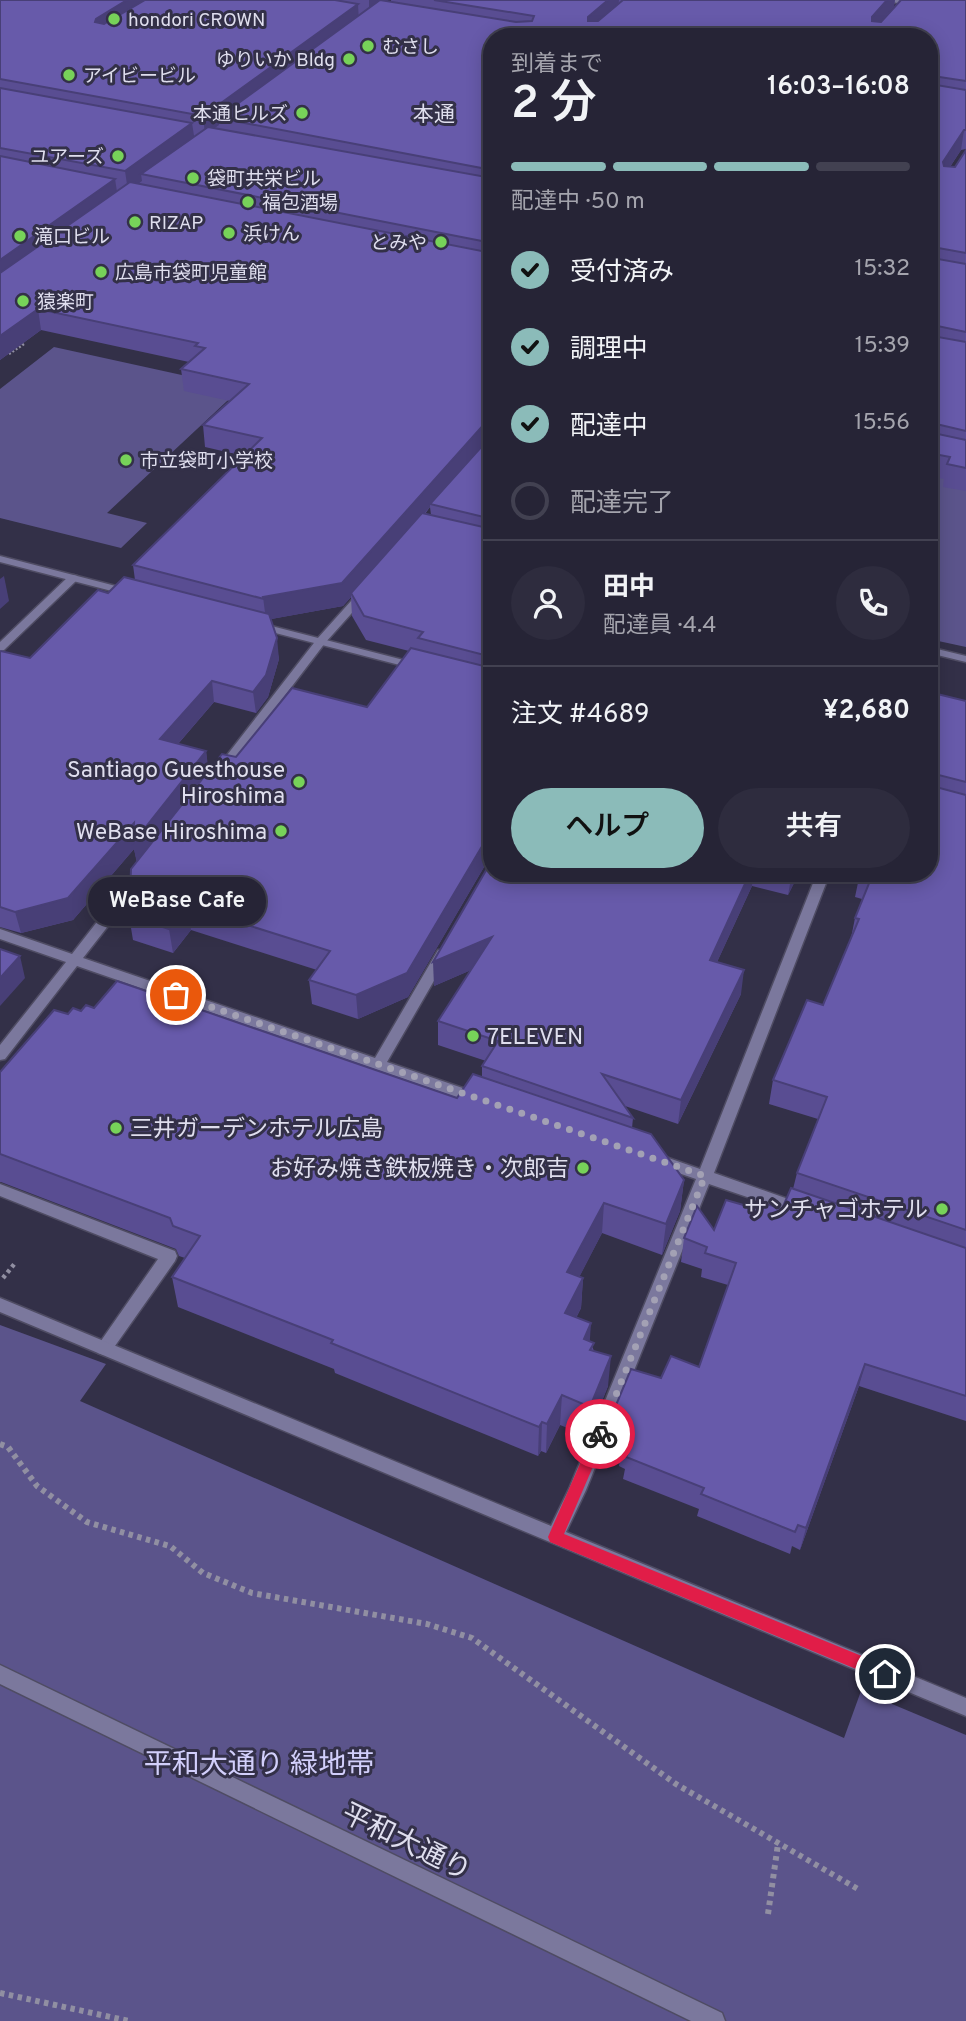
<!DOCTYPE html>
<html lang="ja">
<meta charset="utf-8">
<style>
:root{--surface:#262436;--page:#2e2c3e;--text:#f1f3f6;--muted:#a4a4ad;--line:#424151;--accent:#8bbbb9}
body{margin:0;font-family:Overpass,"Noto Sans JP",sans-serif;background:var(--page);color:var(--text);height:100vh;display:flex;flex-direction:column;font-size:26px;white-space:nowrap}
*{box-sizing:border-box;margin:0}
p{font-size:23px;color:var(--muted)}
.icon{flex:none;width:38px;height:38px;fill:none;stroke:currentColor;stroke-width:2;stroke-linecap:round;stroke-linejoin:round}
.map{position:relative;flex:1;overflow:hidden}
.sheet{position:absolute;left:483px;top:28px;width:455px;height:854px;display:flex;flex-direction:column;background:var(--surface);border-radius:28px;box-shadow:0 4px 18px #0003,0 0 0 2px var(--line)}
.sheet>*{flex:none}
.pin{position:absolute;display:grid;place-items:center;width:60px;height:60px;color:#fff;margin:-30px;border:4px solid #fff;border-radius:50%;box-shadow:0 2px 7px #0007}
.courier{position:absolute;display:grid;place-items:center;width:70px;height:70px;margin:-35px;border:5px solid #e11d48;border-radius:50%;background:#fff;color:#222;box-shadow:0 2px 9px #0007}
.bubble{position:absolute;height:49px;border-radius:24px;background:var(--surface);box-shadow:0 4px 18px #0003,0 0 0 2px var(--line);font-size:23px;font-weight:600;line-height:49px;text-align:center}
.head em{font-style:normal;font-weight:600}
.head div{display:flex;flex-direction:column-reverse}
.head{display:flex;align-items:center;justify-content:space-between;height:119px;padding:0 28px}
h1{font-size:46px;font-weight:600;line-height:52px}
.bar{display:grid;grid-template-columns:repeat(4,1fr);gap:10px 7px;align-content:center;height:84px;padding:0 28px}
.bar i{height:9px;border-radius:5px;background:var(--line)}
.bar .active{background:var(--accent)}
.bar p{grid-column:span 4}
.line{display:flex;align-items:center;gap:18px;padding:0 28px;border-top:2px solid var(--line)}
.line div{flex:1}
.round{display:grid;place-items:center;flex:none;width:74px;height:74px;border-radius:37px;background:var(--page)}
ol{padding:0 28px;list-style:none}
li{display:flex;align-items:center;gap:21px;height:77px}
li p{margin-inline-start:auto}
li .icon{padding:7px;border-radius:50%;background:var(--accent);color:#111;stroke-width:4}
li:last-child{color:var(--muted)}
li i{width:38px;height:38px;border:4px solid var(--line);border-radius:50%}
.cta{display:flex;gap:14px;margin-top:auto;padding:14px 28px}
.cta a{flex:1;height:80px;border-radius:42px;background:var(--accent);color:#111;font-size:28px;font-weight:600;line-height:80px;text-align:center}
.cta a+a{background:var(--page);color:var(--text)}
.map>svg:first-child{display:block}
</style>
<div class="map">
<svg width="966" height="2021" viewBox="0 0 966 2021">
<rect width="100%" height="100%" fill="#333048"/>
<g fill="#5b548b">
<polygon points="54,347 241,388 107,513 147,523 121,548 0,518 0,389"/>
<polygon points="929,461 966,468 966,647 929,639"/>
<polygon points="0,1325 106,1364 80,1401 844,1738 861,1691 966,1735 966,2021 0,2021"/>
</g>
<g fill="none" stroke-linecap="round" stroke-linejoin="round">
<defs>
<polygon id="service" points="0,1184 175,1251 177,1256 175,1261 110,1353 104,1355 98,1353 96,1348 158,1259 0,1196"/>
<g id="minor">
<polygon points="882,0 898,0 921,5 918,7"/>
<polygon points="73,575 77,576 77,580 4,650 0,651 0,642 69,576"/>
<polygon points="364,590 369,593 368,595 325,643 225,774 217,774 215,771 217,768 317,639 360,591"/>
<polygon points="929,647 966,656 966,662 929,653"/>
<polygon points="140,872 147,876 145,879 83,958 375,1058 438,950 448,950 450,953 387,1062 483,1095 485,1099 483,1103 473,1103 77,966 5,1059 0,1060 0,1045 66,962 0,939 0,929 72,954 135,873"/>
<polygon points="817,873 830,873 714,1173 808,1206 811,1210 808,1214 803,1216 709,1184 586,1490 566,1532 966,1698 966,1716 0,1312 0,1298 551,1526 569,1489 696,1179 652,1164 649,1160 652,1156 657,1154 700,1169"/>
</g>
<g id="tertiary">
<polygon points="0,556 135,591 136,593 131,596 0,562"/>
<polygon points="256,622 423,665 425,667 419,670 252,627 252,623"/>
<polygon points="0,1665 722,2013 725,2021 691,2021 0,1684"/>
</g>
</defs>
<use href="#service" stroke="#4f4c63" stroke-width="3"/>
<use href="#minor" stroke="#4f4c63" stroke-width="3"/>
<use href="#tertiary" stroke="#4f4c63" stroke-width="3"/>
<polyline stroke="#918fa2" stroke-width="2.5" stroke-dasharray="2 2" stroke-linecap="butt" points="9,354 24,344 18,342"/>
<polyline stroke="#918fa2" stroke-width="4.5" stroke-dasharray="3.5 3.5" stroke-linecap="butt" points="3,1278 16,1262"/>
<g stroke="#918fa2" stroke-width="6" stroke-dasharray="4.5 4.5" stroke-linecap="butt">
<polyline points="0,1444 8,1447 37,1486 87,1522 170,1546 203,1573 252,1593 427,1624 472,1638 676,1784 858,1889"/>
<polyline points="768,1914 778,1844"/>
<polyline points="0,1993 129,2021"/>
</g>
<use href="#service" fill="#7b789d" fill-rule="evenodd"/>
<use href="#minor" fill="#7b789d" fill-rule="evenodd"/>
<use href="#tertiary" fill="#7b789d" fill-rule="evenodd"/>
</g>
<g fill="#594d92" fill-rule="evenodd">
<path d="M0,0H388L386,1L391,2V0H895L894,6L881,22L966,0V149L961,150L950,167H955L966,150V491L943,487L944,479L929,476V37H492V873H799L788,895L752,886L717,962L741,994L678,1124L625,1106L633,1118L632,1128L684,1180L680,1211L662,1255L602,1233L579,1277L583,1278L581,1308L576,1318L590,1341L608,1386L588,1436L560,1425L546,1453L541,1451L538,1456L335,1373L334,1369L178,1307L172,1277L185,1258L179,1256L176,1249L1,1182H0V1072L68,1014L94,1008L457,1098L482,1077V1066L486,1061L438,1045V1021L471,970L434,986L490,863L484,867L408,997L358,1019L312,1004L309,980L317,970L191,930L173,953L133,940L129,916L137,862L134,849L73,920L21,933L0,927V652L30,658L108,593L135,580L133,565L244,456L205,447L203,425L230,401L184,391L181,369L189,362L41,330L0,360ZM430,507L431,515L425,514ZM351,597L352,616L366,640L409,651L367,707L236,757L208,771L206,751L178,744L214,702L256,713L268,697L279,659L271,619L343,606Z"/>
<polygon points="929,692 966,701 966,1421 859,1386 800,1550 792,1546 790,1554 697,1516 699,1509 623,1479 625,1469 619,1466 621,1450 607,1445 609,1422 661,1378 699,1367 728,1285 701,1277 702,1269 681,1262 684,1238 714,1230 754,1208 782,1209 793,1189 797,1173 818,1119 769,1104 773,1080 823,1005 851,938 855,918 862,899 855,897 860,873 929,873"/>
</g>
<g fill="#483f77">
<polygon points="127,0 158,0 98,40 95,22 96,19"/>
<polygon points="369,0 388,0 369,14"/>
<polygon points="608,0 619,0 618,9 587,35 588,17"/>
<polygon points="887,0 895,0 894,6 869,35 872,17"/>
<polygon points="358,4 359,22 218,118 219,125 205,135 203,116"/>
<polygon points="192,123 195,142 141,174 142,181 128,191 125,171"/>
<polygon points="964,130 961,150 940,182 943,162"/>
<polygon points="115,179 118,198 0,284 0,260"/>
<polygon points="38,309 41,330 0,360 0,336"/>
<polygon points="492,420 492,442 430,504 430,507 352,595 351,593 351,597 343,606 266,620 263,597 487,421"/>
<polygon points="4,576 9,601 0,609 0,579"/>
<polygon points="277,638 279,659 268,697 256,713 253,692"/>
<polygon points="212,681 214,702 164,760 160,739"/>
<polygon points="206,751 209,773 137,864 134,849 73,920 21,933 15,912 134,823"/>
<polygon points="492,838 492,862 484,867 408,997 358,1019 356,995 484,843"/>
<polygon points="750,873 753,873 752,886 707,984 710,960"/>
<polygon points="792,873 799,873 788,895"/>
<polygon points="187,906 191,930 173,953 169,929"/>
<polygon points="492,937 492,961 434,986 433,962"/>
<polygon points="20,956 25,978 0,1006 0,978"/>
<polygon points="744,970 741,994 678,1124 681,1100"/>
<polygon points="684,1180 680,1211 662,1255 666,1224"/>
<polygon points="604,1203 602,1233 566,1303 567,1272"/>
<polygon points="583,1278 581,1308 563,1343 565,1313"/>
<polygon points="591,1323 589,1353 584,1339"/>
<polygon points="611,1356 608,1386 588,1436 590,1407"/>
<polygon points="865,1364 859,1386 800,1550 806,1528"/>
<polygon points="562,1395 560,1425 546,1453 547,1424"/>
<polygon points="542,1422 541,1451 538,1456 539,1427"/>
</g>
<g fill="#675aaa" stroke="#483f77" stroke-width="2">
<polygon points="0,0 127,0 96,19 95,22 104,24 145,0 335,0 358,4 203,116 0,79"/>
<polygon points="380,0 516,22 532,21 534,16 434,0 608,0 588,17 588,21 598,21 623,0 887,0 872,17 872,21 881,22 901,0 966,0 966,81 933,76 929,78 930,84 966,90 966,130 964,130 943,162 944,166 955,167 966,150 966,253 933,247 930,249 932,258 966,264 966,332 933,325 930,328 932,336 966,342 966,431 932,423 934,419 929,418 929,37 492,37 492,170 218,118"/>
<polygon points="0,88 192,123 125,171 0,148"/>
<polygon points="208,127 492,178 492,243 141,174"/>
<polygon points="0,156 115,179 0,260"/>
<polygon points="130,182 492,253 492,420 487,421 342,583 263,597 264,599 133,565 262,438 203,425 249,384 181,369 205,348 195,346 198,343 38,309 0,336 0,273"/>
<polygon points="931,426 933,433 966,440 966,468 947,464 950,457 929,453 929,429"/>
<polygon points="492,435 492,519 430,504"/>
<polygon points="422,513 492,529 492,657 418,638 423,632 364,616 351,593"/>
<polygon points="124,577 269,614 277,638 266,675 253,692 212,681 160,739 206,751 133,843 134,823 68,898 15,912 0,907 0,652 1,651 30,658 98,590 108,593"/>
<polygon points="411,648 492,668 492,838 484,843 407,973 356,995 309,980 330,951 187,906 169,929 129,916 131,869 222,754 236,757 292,688 367,707"/>
<polygon points="929,692 966,701 966,782 935,774 932,776 932,786 966,795 966,1230 797,1173 827,1097 773,1080 807,1000 823,1005 859,919 855,918 872,876 861,873 929,873"/>
<polygon points="492,860 492,873 750,873 710,960 744,970 681,1100 602,1074 633,1118 482,1066 498,1041 438,1021 492,937 433,962"/>
<polygon points="0,949 20,956 0,978"/>
<polygon points="117,981 457,1098 473,1074 651,1134 684,1180 666,1224 604,1203 567,1272 583,1278 565,1313 591,1323 584,1339 594,1343 590,1350 611,1356 590,1407 562,1395 547,1424 542,1422 539,1427 331,1343 333,1340 172,1277 200,1236 173,1226 170,1218 0,1154 0,1072 54,1010 68,1014 73,1008 81,1011 86,1005 94,1008"/>
<polygon points="791,1188 966,1248 966,1396 865,1364 806,1528 798,1525 795,1532 701,1494 704,1488 626,1457 630,1448 621,1444 628,1430 609,1422 631,1369 661,1378 671,1356 699,1367 736,1263 705,1253 707,1247 684,1238 697,1206 714,1230 726,1200 754,1208 758,1201 782,1209"/>
</g>
<polygon fill="#e11d48" points="600,1428 607,1434 564,1534 891,1668 893,1674 891,1679 885,1681 550,1542 548,1537 593,1434"/>
<g fill="none" stroke-linecap="round" stroke-linejoin="round">
<polyline stroke="#a3a1b4" stroke-width="7" stroke-dasharray="0 12.6" points="176,995 705,1176 600,1434"/>
</g>
<g fill="#77d259" stroke="#333048" stroke-width="2.5">
<circle cx="114" cy="19" r="7"/>
<circle cx="368" cy="46" r="7"/>
<circle cx="349" cy="59" r="7"/>
<circle cx="69" cy="75" r="7"/>
<circle cx="302" cy="113" r="7"/>
<circle cx="118" cy="156" r="7"/>
<circle cx="193" cy="178" r="7"/>
<circle cx="248" cy="202" r="7"/>
<circle cx="135" cy="222" r="7"/>
<circle cx="229" cy="233" r="7"/>
<circle cx="20" cy="236" r="7"/>
<circle cx="441" cy="242" r="7"/>
<circle cx="101" cy="272" r="7"/>
<circle cx="23" cy="301" r="7"/>
<circle cx="126" cy="460" r="7"/>
<circle cx="299" cy="782" r="7"/>
<circle cx="281" cy="831" r="7"/>
<circle cx="473" cy="1036" r="7"/>
<circle cx="116" cy="1128" r="7"/>
<circle cx="583" cy="1168" r="7"/>
<circle cx="942" cy="1209" r="7"/>
</g>
<g text-anchor="middle" stroke-width="6" stroke-linejoin="round" paint-order="stroke">
<g font-size="19" fill="#dfdeee" stroke="#333048" text-anchor="start">
<text x="128" y="26">hondori CROWN</text>
<text x="382" y="53">むさし</text>
<text x="335" y="66" text-anchor="end">ゆりいか Bldg</text>
<text x="83" y="82">アイビービル</text>
<text x="288" y="120" text-anchor="end">本通ヒルズ</text>
<text x="104" y="163" text-anchor="end">ユアーズ</text>
<text x="207" y="185">袋町共栄ビル</text>
<text x="262" y="209">福包酒場</text>
<text x="149" y="229">RIZAP</text>
<text x="243" y="240">浜けん</text>
<text x="34" y="243">滝口ビル</text>
<text x="427" y="249" text-anchor="end">とみや</text>
<text x="115" y="279">広島市袋町児童館</text>
<text x="37" y="308">猿楽町</text>
<text x="140" y="467">市立袋町小学校</text>
</g>
<g font-size="21" fill="#dfdeee" stroke="#333048">
<text x="434" y="121">本通</text>
</g>
<g font-size="23" fill="#dfdeee" stroke="#333048" text-anchor="end">
<text x="285" y="777">Santiago Guesthouse<tspan x="285" dy="26">Hiroshima</tspan></text>
<text x="267" y="839">WeBase Hiroshima</text>
<text x="487" y="1044" text-anchor="start">7ELEVEN</text>
<text x="130" y="1136" text-anchor="start">三井ガーデンホテル広島</text>
<text x="569" y="1176">お好み焼き鉄板焼き・次郎吉</text>
<text x="928" y="1217">サンチャゴホテル</text>
</g>
<g font-size="28" fill="#d2cffb" stroke="#333048">
<text x="259" y="1773">平和大通り 緑地帯</text>
</g>
<g font-size="28" fill="#dfdeee" stroke="#333048">
<text transform="translate(407 1841) rotate(26)" y="10">平和大通り</text>
</g>
</g>
</svg>
<div class="pin" style="left:176px;top:995px;background:#ea580c"><svg class="icon" aria-label="bag" viewBox="0 0 24 24"><path d="M5 8h14l-1 12H6zM9 8a3 3 0 0 1 6 0"/></svg></div>
<div class="pin" style="left:885px;top:1674px;background:#1f2937"><svg class="icon" aria-label="home" viewBox="0 0 24 24"><path d="M3 11l9-7 9 7M6 9v11h12V9"/></svg></div>
<div class="courier" style="left:600px;top:1434px"><svg class="icon" aria-label="bike" viewBox="0 0 24 24"><circle cx="6" cy="16" r="4"/><circle cx="18" cy="16" r="4"/><path d="M6 16l4-8h5l3 8M10 8l3 8H6M13 5h3"/></svg></div>
<div class="bubble" style="left:88px;top:877px;width:178px">WeBase Cafe</div>
<section class="sheet">
<div class="head"><div><h1>2 分</h1><p>到着まで</p></div><em>16:03–16:08</em></div>
<div class="bar"><i class="active"></i><i class="active"></i><i class="active"></i><i></i><p>配達中 · 50 m</p></div>
<ol>
<li><svg class="icon" aria-label="check" viewBox="0 0 24 24"><path d="M5 12l5 5 9-10"/></svg>受付済み<p>15:32</p></li>
<li><svg class="icon" aria-label="check" viewBox="0 0 24 24"><path d="M5 12l5 5 9-10"/></svg>調理中<p>15:39</p></li>
<li><svg class="icon" aria-label="check" viewBox="0 0 24 24"><path d="M5 12l5 5 9-10"/></svg>配達中<p>15:56</p></li>
<li><i></i>配達完了</li>
</ol>
<div class="line" style="height:126px"><a class="round"><svg class="icon" aria-label="person" viewBox="0 0 24 24"><circle cx="12" cy="8" r="4"/><path d="M4 21q1-7 8-7t8 7"/></svg></a><div><b>田中</b><p>配達員 · 4.4</p></div><a class="round"><svg class="icon" aria-label="phone" viewBox="0 0 24 24"><path d="M5 4h4l2 5-3 2q2 4 5 5l2-3 5 2v4C11 20 4 13 5 4z"/></svg></a></div>
<div class="line" style="height:91px"><div>注文 #4689</div><b>¥2,680</b></div>
<div class="cta"><a>ヘルプ</a><a>共有</a></div>
</section>
</div>
